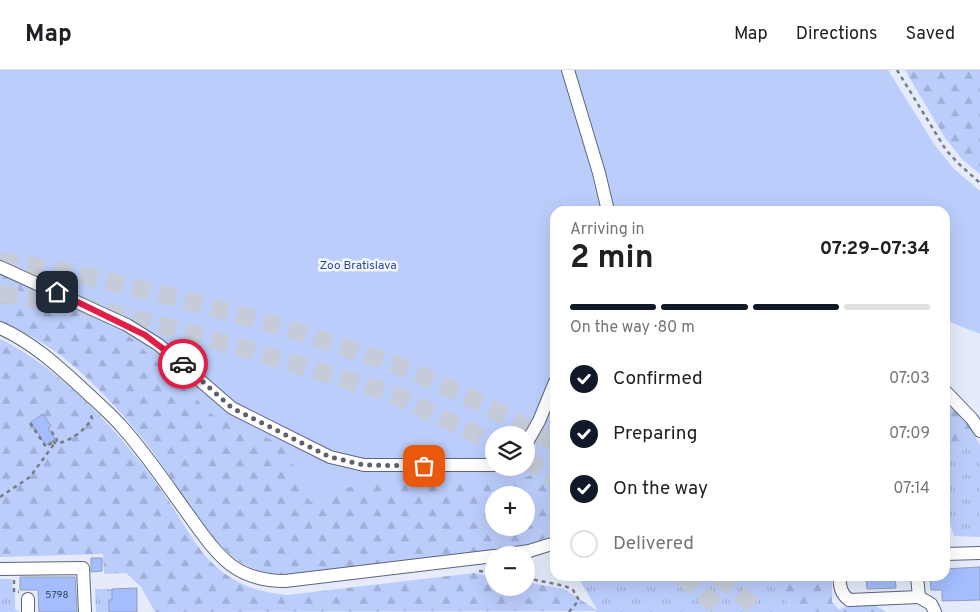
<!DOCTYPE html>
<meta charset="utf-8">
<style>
:root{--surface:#fff;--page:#f2f2f2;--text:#202124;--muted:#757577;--line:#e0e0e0;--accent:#111827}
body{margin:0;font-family:Overpass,sans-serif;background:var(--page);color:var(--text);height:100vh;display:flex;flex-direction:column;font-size:19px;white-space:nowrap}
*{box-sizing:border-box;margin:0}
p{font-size:16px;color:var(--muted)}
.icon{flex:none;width:28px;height:28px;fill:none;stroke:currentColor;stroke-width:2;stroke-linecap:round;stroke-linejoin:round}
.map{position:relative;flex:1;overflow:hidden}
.panel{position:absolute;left:550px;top:136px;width:400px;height:375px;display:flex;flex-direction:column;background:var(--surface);border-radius:15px;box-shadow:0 5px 20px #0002}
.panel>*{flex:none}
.fabs{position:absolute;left:485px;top:356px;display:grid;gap:10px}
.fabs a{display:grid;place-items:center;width:50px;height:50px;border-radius:50%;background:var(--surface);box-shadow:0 5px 20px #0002;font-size:25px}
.pin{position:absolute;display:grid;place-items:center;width:42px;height:42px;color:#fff;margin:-21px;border-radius:10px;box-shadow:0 2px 8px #0006}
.courier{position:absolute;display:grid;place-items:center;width:50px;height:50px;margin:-25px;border:4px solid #e11d48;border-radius:50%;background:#fff;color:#222;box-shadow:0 1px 6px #0007}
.summary em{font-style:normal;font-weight:700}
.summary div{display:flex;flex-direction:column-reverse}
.summary{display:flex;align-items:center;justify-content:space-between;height:85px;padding:0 20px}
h1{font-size:32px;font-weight:700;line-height:38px}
.bar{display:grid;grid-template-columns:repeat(4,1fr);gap:8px 5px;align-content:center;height:60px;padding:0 20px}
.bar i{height:6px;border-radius:4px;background:var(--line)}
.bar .on{background:var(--accent)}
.bar p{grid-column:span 4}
ol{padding:0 20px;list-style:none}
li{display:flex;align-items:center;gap:15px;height:55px}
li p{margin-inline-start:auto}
li .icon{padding:5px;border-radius:50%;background:var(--accent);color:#fff;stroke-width:4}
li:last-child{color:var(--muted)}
li i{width:28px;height:28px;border:2px solid var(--line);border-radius:50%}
header{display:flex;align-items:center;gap:30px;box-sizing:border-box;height:70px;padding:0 25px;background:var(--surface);border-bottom:1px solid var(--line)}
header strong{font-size:24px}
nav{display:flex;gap:28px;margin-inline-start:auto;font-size:18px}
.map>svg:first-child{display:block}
</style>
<header>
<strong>Map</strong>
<nav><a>Map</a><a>Directions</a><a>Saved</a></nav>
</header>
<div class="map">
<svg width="980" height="542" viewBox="0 0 980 542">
<defs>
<pattern id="grass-tufts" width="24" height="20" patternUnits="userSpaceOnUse" patternTransform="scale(1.25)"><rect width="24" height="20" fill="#bbcdfb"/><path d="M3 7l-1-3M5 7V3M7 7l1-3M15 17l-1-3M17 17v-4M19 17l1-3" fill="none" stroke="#a0afd7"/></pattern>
<pattern id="forest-firs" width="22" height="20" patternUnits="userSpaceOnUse" patternTransform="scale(1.25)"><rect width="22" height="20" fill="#bbcdfb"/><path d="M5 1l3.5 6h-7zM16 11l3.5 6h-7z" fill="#a0afd7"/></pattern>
</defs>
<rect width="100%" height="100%" fill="#e5ebfa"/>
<g fill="url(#grass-tufts)">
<polygon points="980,375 980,467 954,466 950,454 945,455 945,383"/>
<polygon points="577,506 762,506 779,517 792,542 594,542 598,541"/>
<polygon points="0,509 12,509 13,522 15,523 15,539 20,542 0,542"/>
<polygon points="95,519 112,519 112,530 109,530 109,542 96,542"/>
</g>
<g fill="url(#forest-firs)" fill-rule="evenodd">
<polygon points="905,0 980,0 980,104 963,90 945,68"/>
<path d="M0,201L84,239L363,398H526L555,322V465L529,474L494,480L295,504C278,504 262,504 247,496C222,483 204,455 188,433C169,405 150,376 127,350C107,327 76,295 50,278C34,267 17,259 0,251ZM494,425H526V458H494Z"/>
<path d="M0,269C62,299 125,367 164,424C181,448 197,482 220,500C242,517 260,522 287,525L474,503L494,507V518H526V512L564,519L598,541L155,542L141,517L126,503L104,504L103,484L0,487Z"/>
<polygon points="945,328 964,348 980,375 945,383"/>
<path d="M762,506H832V532L839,540C859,528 867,530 886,542H792L779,517Z"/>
</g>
<path fill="#bbcdfb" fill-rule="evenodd" d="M0,0H888L934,74L954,99L980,121V264L945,250V141H555V393L540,402L504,415L417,412L368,413L350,417L319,430L310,432L289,386L288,377L213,345L130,267L5,207L0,206ZM494,365H526V398H494Z"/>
<g fill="#a4bdfe" stroke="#939db4">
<polygon points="43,344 51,356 48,358 55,369 46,375 31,352"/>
<polygon points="91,488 102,488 102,501 91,502"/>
<polygon points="980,497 980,530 942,531 942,520 931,520 930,506 945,506 945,499"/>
<polygon points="866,506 895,506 896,518 867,519"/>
<polygon points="20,507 75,507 77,542 39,542 38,520 20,520"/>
<polygon points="137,518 137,542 109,542 109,530 112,530 112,519"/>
</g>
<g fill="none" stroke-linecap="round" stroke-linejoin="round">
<g stroke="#c6cbd9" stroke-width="18" stroke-dasharray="18 9" stroke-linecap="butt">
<polyline points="0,191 69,202 182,229 289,259 397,295 471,328 539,364 555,374"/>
<polyline points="0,224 66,232 173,258 276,288 393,324 494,373"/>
<polyline points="526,389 555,407"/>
<polyline points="682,506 724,542"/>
<polyline points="719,506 760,542"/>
</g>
<defs>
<g id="minor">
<polyline points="568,0 599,103 608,141"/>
<polyline points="0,197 127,255 159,275 232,338 330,387 364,395 494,395"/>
<path d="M0,258C32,272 59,297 85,321C98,333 112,345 123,358C146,384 165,412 185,440C199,459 212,480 231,495C247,507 266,511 285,511L494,486"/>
<polyline points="945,321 972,349 980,361"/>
<polyline points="526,374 539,351 555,312"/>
<polyline points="945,484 980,483"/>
<polyline points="501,485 529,481 555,473"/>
<polyline points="0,499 83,498 85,542"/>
<path d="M840,506C839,515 841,524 849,530L919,527"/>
<polyline points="917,506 919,527 931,534 935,542"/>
<polyline points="28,529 28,542"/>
</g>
</defs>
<use href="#minor" stroke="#5c657a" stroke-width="14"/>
<g stroke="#777c87" stroke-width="2.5" stroke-dasharray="4 4" stroke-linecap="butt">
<polyline points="897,0 946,80 958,93 980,113"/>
<polyline points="30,353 46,377 54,371"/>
<path d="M53,371L55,373C67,374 87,359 92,348L90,344"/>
<polyline points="0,427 30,407 57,370 50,359"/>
<polyline points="479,501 494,503"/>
<polyline points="526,508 565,516 573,520 579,530 569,542"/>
<polyline points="14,510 14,522 19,522"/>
</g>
<use href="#minor" stroke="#fff" stroke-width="12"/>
</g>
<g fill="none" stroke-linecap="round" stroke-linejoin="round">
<polyline stroke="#5c616c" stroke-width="5" stroke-dasharray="0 9" points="183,294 232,338 330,387 364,395 424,396"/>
<polyline stroke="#e11d48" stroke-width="6" points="57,222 145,265 183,294"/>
</g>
<g text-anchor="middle" stroke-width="5" stroke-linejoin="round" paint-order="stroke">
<g font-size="10" fill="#374057">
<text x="57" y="528">5798</text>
</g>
<g font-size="12" fill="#2c449f" stroke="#f6f8fe">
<text x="358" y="199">Zoo Bratislava</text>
</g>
</g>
</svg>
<div class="fabs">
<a><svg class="icon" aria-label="layers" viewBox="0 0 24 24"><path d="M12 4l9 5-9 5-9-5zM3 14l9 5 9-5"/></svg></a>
<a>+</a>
<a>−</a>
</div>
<div class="pin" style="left:424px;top:396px;background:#ea580c"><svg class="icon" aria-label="bag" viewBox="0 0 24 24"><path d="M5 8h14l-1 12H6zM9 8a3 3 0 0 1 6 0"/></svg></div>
<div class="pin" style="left:57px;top:222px;background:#1f2937"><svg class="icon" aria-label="home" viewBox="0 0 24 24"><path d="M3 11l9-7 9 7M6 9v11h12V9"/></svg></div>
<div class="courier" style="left:183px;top:294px"><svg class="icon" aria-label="car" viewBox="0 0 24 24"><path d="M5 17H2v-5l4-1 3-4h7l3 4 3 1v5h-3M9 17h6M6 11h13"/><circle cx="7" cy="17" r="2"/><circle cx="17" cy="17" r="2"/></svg></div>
<section class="panel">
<div class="summary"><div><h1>2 min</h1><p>Arriving in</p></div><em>07:29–07:34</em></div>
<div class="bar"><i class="on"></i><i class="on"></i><i class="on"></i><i></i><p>On the way · 80 m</p></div>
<ol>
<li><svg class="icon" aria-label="check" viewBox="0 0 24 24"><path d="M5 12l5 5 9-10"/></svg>Confirmed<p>07:03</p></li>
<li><svg class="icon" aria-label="check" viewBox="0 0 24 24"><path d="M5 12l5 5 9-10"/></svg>Preparing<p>07:09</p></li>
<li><svg class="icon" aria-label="check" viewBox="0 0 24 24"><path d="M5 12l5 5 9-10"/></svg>On the way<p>07:14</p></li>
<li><i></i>Delivered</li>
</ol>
</section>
</div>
